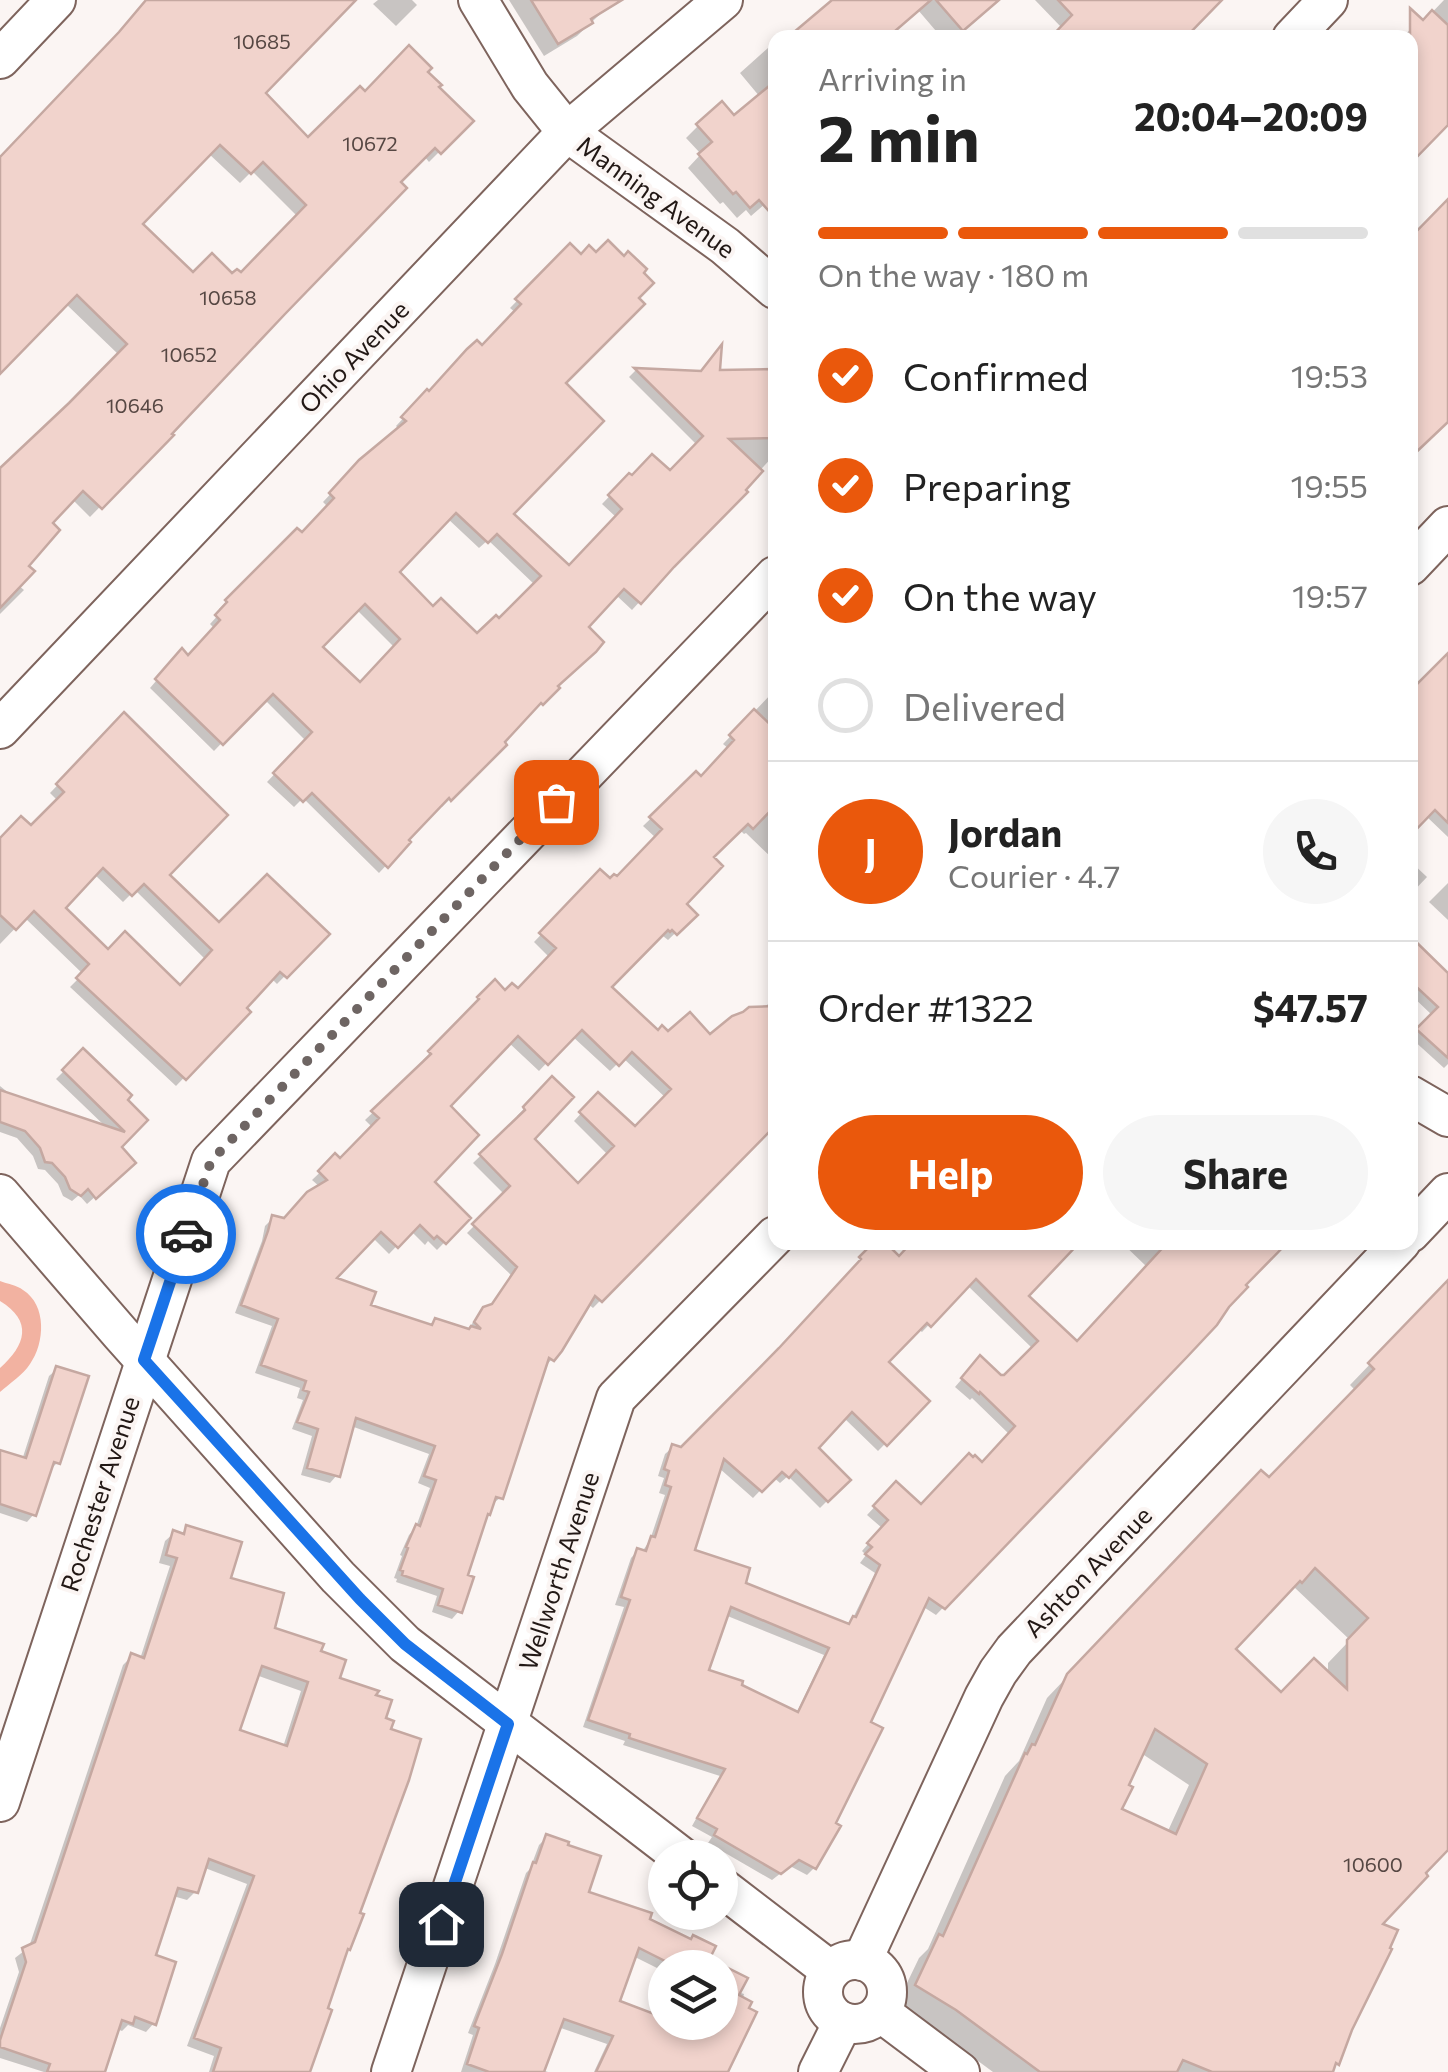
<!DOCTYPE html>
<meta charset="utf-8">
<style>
:root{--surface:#fff;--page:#f6f6f6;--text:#222;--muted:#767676;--line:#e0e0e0;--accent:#ea580c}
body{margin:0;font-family:Commissioner,sans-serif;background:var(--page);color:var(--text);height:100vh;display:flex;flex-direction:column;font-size:38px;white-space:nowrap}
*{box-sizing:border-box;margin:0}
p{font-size:32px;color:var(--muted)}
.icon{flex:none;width:55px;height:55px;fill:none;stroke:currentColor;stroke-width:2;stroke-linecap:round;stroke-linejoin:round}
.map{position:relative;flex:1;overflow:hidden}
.panel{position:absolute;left:768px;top:30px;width:650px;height:1220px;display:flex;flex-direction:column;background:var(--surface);border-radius:20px;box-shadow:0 5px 15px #0003}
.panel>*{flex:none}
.tools{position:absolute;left:648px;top:1840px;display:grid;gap:20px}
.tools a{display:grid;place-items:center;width:90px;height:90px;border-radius:50%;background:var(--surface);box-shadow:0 5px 15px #0003;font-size:50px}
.pin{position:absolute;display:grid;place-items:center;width:85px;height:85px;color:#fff;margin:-42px;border-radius:20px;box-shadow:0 5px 15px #0006}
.courier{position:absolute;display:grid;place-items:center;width:100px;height:100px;margin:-50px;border:8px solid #1a73e8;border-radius:50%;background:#fff;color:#222;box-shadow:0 2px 12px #0007}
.head em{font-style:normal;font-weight:700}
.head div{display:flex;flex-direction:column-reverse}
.head{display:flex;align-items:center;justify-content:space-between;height:170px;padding:0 50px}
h1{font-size:65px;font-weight:700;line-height:75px}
.bar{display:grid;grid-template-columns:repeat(4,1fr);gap:15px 10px;align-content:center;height:120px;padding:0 50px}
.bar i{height:12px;border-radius:8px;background:var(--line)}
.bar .current{background:var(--accent)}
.bar p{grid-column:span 4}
.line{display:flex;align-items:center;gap:25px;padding:0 50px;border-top:2px solid var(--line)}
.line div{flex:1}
.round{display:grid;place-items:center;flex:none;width:105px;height:105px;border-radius:52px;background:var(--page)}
ol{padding:0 50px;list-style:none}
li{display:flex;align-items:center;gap:30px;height:110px}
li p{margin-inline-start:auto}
li .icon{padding:10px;border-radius:50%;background:var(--accent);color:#fff;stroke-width:4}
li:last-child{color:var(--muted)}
li i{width:55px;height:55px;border:5px solid var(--line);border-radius:50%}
.primary-button{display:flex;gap:20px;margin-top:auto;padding:20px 50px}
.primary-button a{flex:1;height:115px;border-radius:60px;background:var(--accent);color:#fff;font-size:40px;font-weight:700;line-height:115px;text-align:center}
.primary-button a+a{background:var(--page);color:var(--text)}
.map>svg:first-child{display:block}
</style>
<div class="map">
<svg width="1448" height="2072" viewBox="0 0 1448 2072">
<rect width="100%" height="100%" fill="#fbf5f3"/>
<path fill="#f2b2a1" d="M0,1281C7,1284 17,1285 23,1290C47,1305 45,1343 30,1364C23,1375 10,1383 0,1392V1368C26,1345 33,1321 0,1301Z"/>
<g fill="#0003" fill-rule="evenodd">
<path d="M151,0H339L262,93L308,141L365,95L425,72L436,87L470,121L429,162L424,156L170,435L90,517L72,499L49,523L25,566L18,585L24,590L0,614V472L119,355L66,304L0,372V159ZM208,153L240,183L252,171L298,217L241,276L193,275L139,224Z"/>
<polygon points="378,0 412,0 417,5 396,26 373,4"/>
<polygon points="509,0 615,0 577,36 544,56"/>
<polygon points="835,0 998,0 954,38 942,38 918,10"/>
<polygon points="1035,0 1219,0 1062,28"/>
<polygon points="1444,0 1448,0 1448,122 1410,160 1410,38 1402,38 1419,20 1422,23"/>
<polygon points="768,48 773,53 775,51 775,195 751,216 746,210 737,218 723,202 720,204 688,168 701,154 686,138 698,126 734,119 760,97 740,73"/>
<path d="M570,247L562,383L511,514L568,568L617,518L602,504L629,476L670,473L697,445L629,377L635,371L700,373L775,371V454L632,610L616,595L585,627L555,687L556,688L501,742L504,745L442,807L440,804L405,840L408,842L379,873L303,798L294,807L267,782L306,741L264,699L214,751L150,688L175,659L188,658L215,629L210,624L222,611L219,609L297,531L301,535L328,507L323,502L352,471L400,430L396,426L427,393L482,348L516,313L510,308ZM447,518L479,548L488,540L535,585L499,622L477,636L433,610L396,572ZM356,609L395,648L359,686L319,647Z"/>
<polygon points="1448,656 1448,837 1426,816 1410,832 1410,695"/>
<path d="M775,690V861L746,833L744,834L739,829L711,857L683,904L694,915L668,940L663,936L661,938L659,936L609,987L657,1033L668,1035L709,1037L763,1009L775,997V1122L593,1308L587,1303L552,1359L543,1369L500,1498L491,1505L464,1576L459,1611L452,1619L432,1612L437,1596L396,1582L397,1579L394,1578L402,1556L400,1555L409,1535L416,1527L430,1488L418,1483L429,1454L351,1426L337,1475L330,1483L301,1475L312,1436L292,1429L303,1400L297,1398L300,1388L255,1373L272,1326L235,1313L262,1241L265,1226L273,1218L284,1220L320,1187L312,1180L336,1157L340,1161L373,1128L365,1120L425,1063L423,1060L474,1008L472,1006L495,983L505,993L518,991L550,958L534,942L600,873L610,882L617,879L656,838L643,826L696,775L701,779L729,749L723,744ZM572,1036L610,1071L623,1058L666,1098L635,1130L598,1095L574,1121L608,1155L578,1186L531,1139L552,1080L517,1116L519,1119L473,1163L505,1195L467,1233L511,1275L490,1308L484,1309L476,1318L467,1331L435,1320L429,1327L368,1306L333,1279L372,1237L389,1254L411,1231L425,1245L428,1241L437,1250L468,1218L431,1183L447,1106L508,1042L539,1071Z"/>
<path d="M124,716L166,875L219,926L326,934L277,984L271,978L244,1009L247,1012L176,1086L70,987L83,974L25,918L0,944V841L31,829L58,801L50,793ZM94,874L123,902L135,890L206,960L180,988L108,952L62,908Z"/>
<polygon points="1410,861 1427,877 1410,895"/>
<polygon points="1448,883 1448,920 1429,902"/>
<polygon points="1410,950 1448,976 1448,1064 1444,1068 1411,1038 1433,1016 1410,994"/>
<polygon points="83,1052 124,1100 145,1120 119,1147 132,1163 87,1204 79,1195 72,1201 63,1196 58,1184 45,1170 38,1169 33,1156 17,1138 0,1132 0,1086 15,1098 107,1128 56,1079"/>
<path d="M877,1242L898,1259L915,1242L1025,1296L1077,1344L1147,1267L1121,1242H1286L1242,1285L1215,1323L936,1615L922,1606L868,1723L814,1868L807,1875L790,1866L772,1880L708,1843L712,1837L692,1826L720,1776L623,1745L625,1741L583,1727L624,1607L615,1605L631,1558L638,1550L642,1552L650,1540L665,1495L659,1493L664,1478L658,1476L665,1454L673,1447L682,1450L856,1268L854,1266ZM967,1285L1033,1349L1005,1377H1000L973,1366L955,1387L970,1400L972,1398L1010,1435L982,1465L921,1507L896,1484L867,1515L882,1528L862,1551L866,1555L860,1563L875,1573L852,1620L847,1626L742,1584L692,1552L719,1468L753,1498L773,1477L780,1483L788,1476L820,1508L848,1480L815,1448L844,1418L878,1451L927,1401L886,1362L918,1329L922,1332ZM725,1615L824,1655L796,1714L706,1672Z"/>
<path d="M1448,1283V1851L1378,1924L1350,2029L1337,2063L1330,2072H993L936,2030L896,2006L919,1958L928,1949L1005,1776L1019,1761L1047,1698L1241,1494L1268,1481L1356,1391L1350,1385ZM1294,1587L1350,1640L1328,1663V1674L1280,1695L1232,1649ZM1141,1753L1189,1785L1167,1833L1119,1811Z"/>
<polygon points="57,1369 58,1462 50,1470 34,1514 27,1522 0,1513 0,1452 22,1460 49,1376"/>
<path d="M187,1528L272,1629L318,1652L336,1679L383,1720L344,1953L308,2072H209L214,2056L187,2046L247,1884L205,1868L195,1892L187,1900L173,1896L152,1957L154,2023L146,2032L128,2025L122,2031L117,2029L103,2072H44L0,2058V2028L19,1972L15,1958L29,1947L123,1665L132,1656L140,1659L170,1566L159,1563L165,1541L174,1533L180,1535ZM256,1675L301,1691L283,1747L237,1732Z"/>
<path d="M547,1837L586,1893L647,1920L706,1960L745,1979L738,1992L744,1994L722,2072H594L607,2044L558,2027L542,2070L548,2072H461L473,2035L468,2033L495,1964L526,1873L530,1869L539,1845ZM633,1956L665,1972V1968H720V2022H665V2017L663,2020L617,2003Z"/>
</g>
<g fill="#f1d3cc" stroke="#c5a8a1" stroke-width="2.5" fill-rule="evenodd">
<path d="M146,0H356L266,93L308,137L360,86L365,91L409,45L432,68L428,72L442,85L439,87L474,121L441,154L435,148L401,182L407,188L285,314L172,434L174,435L102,509L83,491L53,523L60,530L29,566L35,571L0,608V468L69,403L127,344L77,295L0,374V157L119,32ZM220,145L251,174L263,162L306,205L241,272L237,269L232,273L212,253L193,272L143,224Z"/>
<polygon points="531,0 622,0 591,19 593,23 558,44"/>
<polygon points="832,0 931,0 887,38 787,38"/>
<polygon points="936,0 999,0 963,31"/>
<polygon points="1058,0 1222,0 1185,38 1050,38 1072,15"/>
<polygon points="1410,8 1423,20 1432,10 1448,25 1448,125 1410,164"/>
<polygon points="775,81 775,218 759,200 750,208 736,192 733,194 698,154 712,142 696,124 722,101 734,115"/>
<polygon points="1448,199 1448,422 1410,458 1410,238"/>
<path d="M608,240L624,256L628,251L647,269L644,273L654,283L639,298L645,304L566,383L604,421L514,514L569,565L622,509L608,495L629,473L632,475L652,454L670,470L703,436L634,368L701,371L722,344L720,370L775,369V438L729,439L763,471L746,490L748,492L674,567L641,604L624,589L589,627L604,642L596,652L558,686L560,688L543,705L541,703L505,742L507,745L451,801L449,798L409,840L411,842L388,868L312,793L303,802L273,773L312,732L273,694L223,745L155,679L182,648L188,655L220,620L215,615L227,602L225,600L297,528L302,532L334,498L329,493L359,460L406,421L401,417L427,389L429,391L467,349L477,340L482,345L521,304L515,299L570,243L581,254L589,245L596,252ZM456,513L488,543L497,534L541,576L499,618L496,615L477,633L441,598L433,606L400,572ZM365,604L400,639L360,682L323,647Z"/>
<polygon points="1448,653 1448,823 1435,810 1410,836 1410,691"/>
<path d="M754,709L775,729V806L753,829L748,824L714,857L723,866L687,904L698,915L677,935L672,930L670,932L668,930L612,987L658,1030L662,1025L668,1031L690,1012L710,1034L732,1016L743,1012L749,1007L775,1006V1126L602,1302L595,1296L562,1351L554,1361L549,1358L503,1499L496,1497L490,1515L488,1514L468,1575L474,1577L462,1613L438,1605L443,1589L402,1575L403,1571L400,1570L408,1548L406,1547L416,1524L420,1526L436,1480L424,1476L435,1446L356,1418L340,1477L307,1468L318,1429L297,1422L309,1392L303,1390L306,1381L261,1365L278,1319L241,1305L268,1231L272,1215L284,1218L307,1192L327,1180L318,1171L335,1153L340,1158L379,1118L371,1111L431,1054L428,1051L479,999L477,997L495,979L505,990L512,983L518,988L556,948L539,933L600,869L610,878L614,874L617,876L662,829L649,817L696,771L701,776L734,740L729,735ZM582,1030L619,1066L632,1052L671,1089L635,1126L598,1092L579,1112L614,1146L578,1183L535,1139L574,1097L552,1076L523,1107L525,1110L479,1154L510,1186L472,1224L517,1267L492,1304L483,1307L474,1322L481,1329L471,1326L469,1329L435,1318L432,1325L371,1305L376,1292L337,1278L381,1232L398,1248L420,1225L434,1239L437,1236L446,1244L471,1218L435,1182L479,1135L451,1106L518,1036L548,1065Z"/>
<path d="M124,712L228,815L170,875L219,922L267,874L330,934L287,978L280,972L247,1008L251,1012L186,1080L76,978L89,964L34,911L16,930L0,915V838L21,816L31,825L64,792L56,784ZM103,868L132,896L144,884L212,950L180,985L125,931L108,949L66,908Z"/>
<polygon points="1410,936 1448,973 1448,1058 1416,1029 1438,1007 1410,981"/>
<polygon points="83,1048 132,1095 128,1100 148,1120 122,1147 136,1163 96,1199 88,1189 81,1196 70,1189 65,1177 52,1163 45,1162 40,1148 25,1131 0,1122 0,1090 125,1132 62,1070"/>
<path d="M874,1242H885L899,1256L912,1242H1080L1029,1296L1077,1341L1168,1242H1288L1246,1285L1248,1287L1229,1307L1217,1325L1187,1357L945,1609L929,1598L871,1722L883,1728L836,1823L841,1826L816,1869L799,1860L781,1874L714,1835L717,1829L697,1818L725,1769L629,1738L630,1734L588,1720L630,1600L621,1597L637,1548L646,1551L651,1536L655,1537L671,1487L665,1485L669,1471L664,1469L672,1444L681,1447L779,1348L861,1259L859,1257ZM976,1279L1038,1341L1004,1375H1001L980,1355L961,1378L979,1394L980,1392L1015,1426L982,1462L975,1455L973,1457L969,1453L921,1504L896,1481L873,1506L888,1520L867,1543L872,1547L865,1554L880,1565L856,1617L853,1616L849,1624L746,1583L750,1568L695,1550L724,1459L762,1492L782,1472L789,1478L796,1470L828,1502L851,1480L819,1448L852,1412L887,1446L930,1401L889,1362L927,1323L931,1327ZM731,1607L829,1648L798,1712L742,1685L743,1681L709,1670Z"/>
<path d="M1448,1280V1850L1426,1873L1428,1876L1383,1924L1398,1930L1390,1948L1392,1949L1352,2030L1339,2065L1336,2063L1333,2072H1212L1183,2060L1177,2072H1040L956,2010L915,1985L939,1934L943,1936L1025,1753L1027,1754L1032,1744L1035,1745L1067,1674L1261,1470L1269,1477L1374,1369L1368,1363ZM1315,1568L1368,1618L1347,1640V1689L1314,1658L1281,1692L1236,1649L1300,1581L1302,1583ZM1155,1729L1207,1764L1176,1834L1122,1809L1133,1787L1129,1785Z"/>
<polygon points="56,1366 89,1376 60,1464 54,1462 36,1516 0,1504 0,1450 26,1458"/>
<path d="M186,1525L242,1542L231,1578L284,1593L275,1628L324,1644L321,1651L346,1660L340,1678L379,1691L376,1695L392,1700L386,1718L394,1721L391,1729L421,1739L409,1780L360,1913L364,1914L350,1950L348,1949L328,2008L332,2010L310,2072H213L221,2048L194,2038L254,1876L209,1859L198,1893L178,1888L156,1955L176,1962L156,2025L135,2017L133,2024L122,2020L105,2072H47L50,2064L0,2047V2040L26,1962L22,1948L35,1942L131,1653L144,1658L177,1558L166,1555L173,1530L184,1534ZM262,1666L308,1682L287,1746L240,1730Z"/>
<polygon points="546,1834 569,1842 568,1845 601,1856 589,1892 652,1913 650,1919 691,1939 693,1935 716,1946 705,1968 679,1968 639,1948 620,2001 665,2018 665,2022 676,2022 686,2026 688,2022 720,2022 720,1964 748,1978 739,1995 752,2002 749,2008 757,2012 728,2072 596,2072 613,2036 564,2019 544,2072 489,2072 467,2064 479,2028 474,2026 502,1954 533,1862 536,1863"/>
</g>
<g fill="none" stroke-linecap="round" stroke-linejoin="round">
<defs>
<g id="minor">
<polyline points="478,0 530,86 567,132 725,246 775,289"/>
<polyline points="1292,38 1328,0"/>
<polyline points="0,59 56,0"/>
<polyline points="1410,566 1448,526"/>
<polyline points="0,729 567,132 723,0"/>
<polyline points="1410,1095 1448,1117"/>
<polyline points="0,1194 121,1334 338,1577 405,1644 683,1858"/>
<polyline points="1410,1233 1448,1193"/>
<polyline points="0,1802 211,1161 775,576"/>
<polyline points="720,1886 831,1971"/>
<circle cx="855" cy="1992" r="32"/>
<polyline points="862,1961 984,1697 998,1672 1014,1650 1401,1242"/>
<polyline points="880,2012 960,2072"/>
<polyline points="391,2072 616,1398 775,1236"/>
<polyline points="818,2072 843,2022"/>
</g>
</defs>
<use href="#minor" stroke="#7e645d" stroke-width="42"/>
<use href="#minor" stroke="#fff" stroke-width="38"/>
</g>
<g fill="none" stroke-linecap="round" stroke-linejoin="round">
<polyline stroke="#6e6563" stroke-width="10" stroke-dasharray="0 18" points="186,1234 211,1161 556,802"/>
<polyline stroke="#1a73e8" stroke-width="12" points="186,1234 144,1360 360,1599 405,1644 508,1724 441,1924"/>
</g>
<g text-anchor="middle" stroke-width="8" stroke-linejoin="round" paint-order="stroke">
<g font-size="20" fill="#564743">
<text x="262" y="49">10685</text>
<text x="370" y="151">10672</text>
<text x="228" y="305">10658</text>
<text x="189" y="362">10652</text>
<text x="135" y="413">10646</text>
<text x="1373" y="1872">10600</text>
</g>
<g font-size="25" fill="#221815" stroke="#fbf5f3">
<text transform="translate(656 197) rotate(36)" y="9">Manning Avenue</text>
<text transform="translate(354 357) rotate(-46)" y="9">Ohio Avenue</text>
<text transform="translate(100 1494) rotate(-72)" y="9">Rochester Avenue</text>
<text transform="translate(559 1571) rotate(-72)" y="9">Wellworth Avenue</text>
<text transform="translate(1088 1572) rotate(-46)" y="9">Ashton Avenue</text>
</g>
</g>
</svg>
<div class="tools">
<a><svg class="icon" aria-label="locate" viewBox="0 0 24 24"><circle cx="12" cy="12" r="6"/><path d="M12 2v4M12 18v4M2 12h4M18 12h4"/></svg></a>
<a><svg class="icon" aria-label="layers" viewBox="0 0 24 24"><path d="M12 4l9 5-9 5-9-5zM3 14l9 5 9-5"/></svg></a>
</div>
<div class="pin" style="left:556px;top:802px;background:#ea580c"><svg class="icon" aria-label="bag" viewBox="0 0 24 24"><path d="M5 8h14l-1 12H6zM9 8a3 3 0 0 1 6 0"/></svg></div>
<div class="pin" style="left:441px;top:1924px;background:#1f2937"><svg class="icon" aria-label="home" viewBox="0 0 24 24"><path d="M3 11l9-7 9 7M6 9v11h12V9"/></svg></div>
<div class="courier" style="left:186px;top:1234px"><svg class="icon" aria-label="car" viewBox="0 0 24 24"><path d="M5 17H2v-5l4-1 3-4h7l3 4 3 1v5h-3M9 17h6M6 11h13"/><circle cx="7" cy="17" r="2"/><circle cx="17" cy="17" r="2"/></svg></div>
<section class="panel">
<div class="head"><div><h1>2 min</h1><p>Arriving in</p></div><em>20:04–20:09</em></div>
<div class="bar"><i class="current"></i><i class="current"></i><i class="current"></i><i></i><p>On the way · 180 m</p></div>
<ol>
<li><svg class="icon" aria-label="check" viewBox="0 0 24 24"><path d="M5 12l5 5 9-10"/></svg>Confirmed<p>19:53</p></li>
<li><svg class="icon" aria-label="check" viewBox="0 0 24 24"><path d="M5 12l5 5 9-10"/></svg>Preparing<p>19:55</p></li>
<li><svg class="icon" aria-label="check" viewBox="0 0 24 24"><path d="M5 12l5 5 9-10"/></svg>On the way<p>19:57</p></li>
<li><i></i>Delivered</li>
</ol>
<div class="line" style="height:180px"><b class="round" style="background:var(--accent);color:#fff">J</b><div><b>Jordan</b><p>Courier · 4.7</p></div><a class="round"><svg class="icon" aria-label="phone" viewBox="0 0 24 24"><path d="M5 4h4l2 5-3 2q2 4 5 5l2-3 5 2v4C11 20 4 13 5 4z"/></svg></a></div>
<div class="line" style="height:130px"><div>Order #1322</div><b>$47.57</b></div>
<div class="primary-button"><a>Help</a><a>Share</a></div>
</section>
</div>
